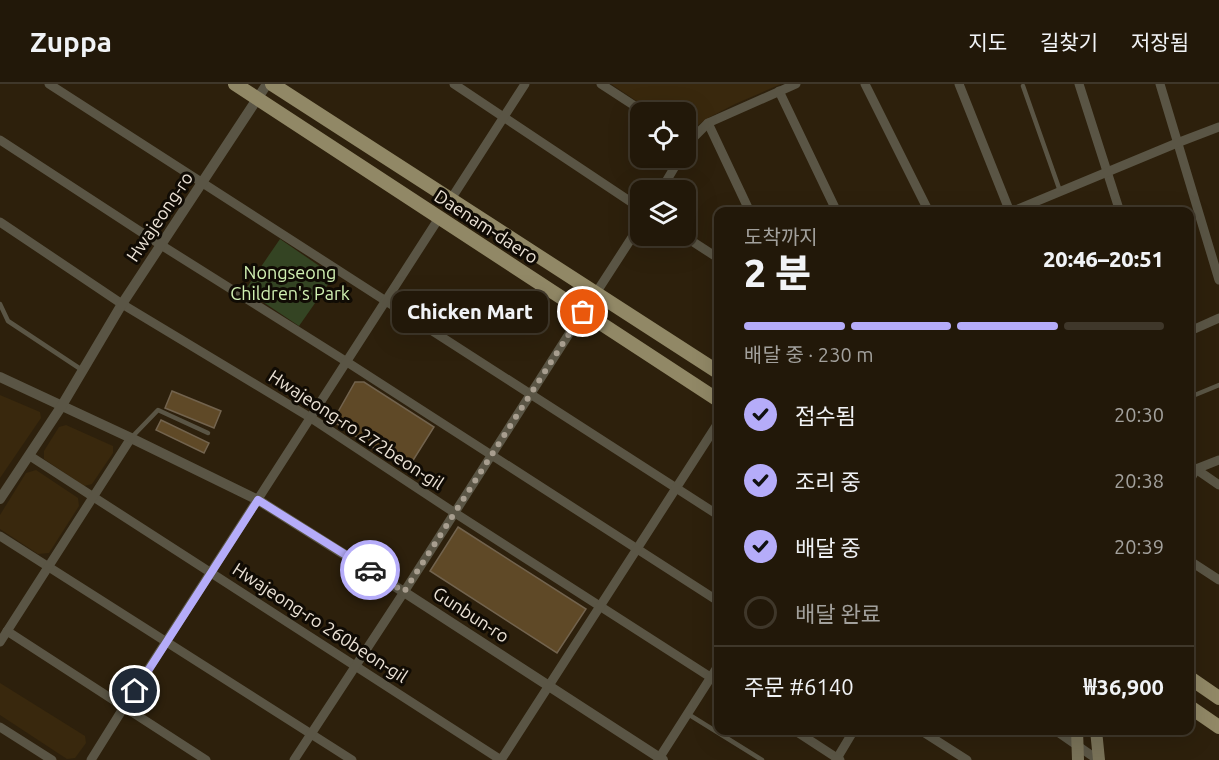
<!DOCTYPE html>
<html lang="ko">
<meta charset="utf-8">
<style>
:root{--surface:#221809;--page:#2e2517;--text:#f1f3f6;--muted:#a2a09c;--line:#3f372a;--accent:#b5acf9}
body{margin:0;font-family:Ubuntu,"Noto Sans KR",sans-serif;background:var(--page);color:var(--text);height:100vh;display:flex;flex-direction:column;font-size:22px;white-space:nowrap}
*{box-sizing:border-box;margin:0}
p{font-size:20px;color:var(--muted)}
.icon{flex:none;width:33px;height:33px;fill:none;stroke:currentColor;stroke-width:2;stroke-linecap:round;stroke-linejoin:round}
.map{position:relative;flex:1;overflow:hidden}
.side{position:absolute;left:714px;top:123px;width:480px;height:528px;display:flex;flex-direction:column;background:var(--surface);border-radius:12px;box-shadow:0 6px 24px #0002,0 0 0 2px var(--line)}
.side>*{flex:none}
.tools{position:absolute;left:630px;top:18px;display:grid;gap:12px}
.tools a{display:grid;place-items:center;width:66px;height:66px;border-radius:12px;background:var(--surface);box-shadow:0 6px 24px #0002,0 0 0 2px var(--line);font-size:30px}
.pin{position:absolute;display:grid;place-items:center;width:51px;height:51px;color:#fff;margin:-26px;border:3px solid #fff;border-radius:50%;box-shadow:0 2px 6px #0007}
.courier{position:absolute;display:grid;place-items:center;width:60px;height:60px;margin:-30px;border:4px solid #b5acf9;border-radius:50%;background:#fff;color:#222;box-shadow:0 2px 8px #0007}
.bubble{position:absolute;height:42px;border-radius:12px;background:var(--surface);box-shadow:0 6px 24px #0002,0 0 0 2px var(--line);font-size:20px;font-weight:800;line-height:42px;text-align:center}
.head em{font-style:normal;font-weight:800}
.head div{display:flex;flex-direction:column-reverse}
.head{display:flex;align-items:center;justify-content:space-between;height:102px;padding:0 30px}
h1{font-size:39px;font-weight:800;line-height:45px}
.bar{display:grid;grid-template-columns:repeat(4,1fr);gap:9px 6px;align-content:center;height:72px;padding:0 30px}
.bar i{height:8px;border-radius:4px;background:var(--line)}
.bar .selected{background:var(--accent)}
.bar p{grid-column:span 4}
.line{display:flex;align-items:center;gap:15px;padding:0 30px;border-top:2px solid var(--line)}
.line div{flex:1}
ol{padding:0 30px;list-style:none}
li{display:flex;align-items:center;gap:18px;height:66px}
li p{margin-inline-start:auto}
li .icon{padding:6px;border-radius:50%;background:var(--accent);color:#111;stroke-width:4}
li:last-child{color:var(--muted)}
li i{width:33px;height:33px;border:3px solid var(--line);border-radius:50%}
header{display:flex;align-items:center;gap:36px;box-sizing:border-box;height:84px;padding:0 30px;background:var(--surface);border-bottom:2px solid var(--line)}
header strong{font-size:28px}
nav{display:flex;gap:33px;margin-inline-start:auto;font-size:21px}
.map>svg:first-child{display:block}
</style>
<header>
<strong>Zuppa</strong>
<nav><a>지도</a><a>길찾기</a><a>저장됨</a></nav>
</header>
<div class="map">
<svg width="1219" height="676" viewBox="0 0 1219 676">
<rect width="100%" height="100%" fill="#2d200c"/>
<g fill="#39280d">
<polygon points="611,0 781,0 735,20 710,33 695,43 688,52 686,50 686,28 653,28"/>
<polygon points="0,311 40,328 41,334 0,394"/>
<polygon points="66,341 113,362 113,369 92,400 84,402 44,375 44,367 59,343"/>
<polygon points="36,386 78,414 79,422 49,469 38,470 0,445 0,431 26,389"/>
<polygon points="0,599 85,652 86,659 75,674 67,675 0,631"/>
</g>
<polygon fill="#344423" points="280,155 334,192 299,242 245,206"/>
<g fill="#5f4927" stroke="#72634e" stroke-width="1.5">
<polygon points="355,298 364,298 434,343 407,386 337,340 334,335"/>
<polygon points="172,307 221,327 214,344 165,324"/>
<polygon points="161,336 209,359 204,369 156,346"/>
<polygon points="458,443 586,525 557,569 430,487"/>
</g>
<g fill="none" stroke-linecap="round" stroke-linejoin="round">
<g stroke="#5a5545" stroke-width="4.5">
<polyline points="1023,2 1060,107"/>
<polyline points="0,220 8,237 82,286"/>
<polyline points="1190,313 1219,301"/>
<polyline points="131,354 158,326 208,349"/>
<polyline points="688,630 762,676"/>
</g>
<g stroke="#5a5545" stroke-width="9">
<polyline points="49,0 718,431"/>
<polyline points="454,0 640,124"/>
<polyline points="601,0 644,28"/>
<polyline points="865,0 929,128"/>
<polyline points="959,0 1010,128"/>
<polyline points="1079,0 1120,128"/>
<polyline points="1160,0 1219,196"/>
<polyline points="779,7 837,128"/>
<polyline points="708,39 750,128"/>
<polyline points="0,56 161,161 347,278 718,517"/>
<polyline points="686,65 689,58 708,39 796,0"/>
<polyline points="661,106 680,74"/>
<polyline points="451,115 525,0"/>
<polyline points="1011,128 1177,59 1219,43"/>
<polyline points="0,138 122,220 311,334 455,429 718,598"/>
<polyline points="684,152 718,174"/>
<polyline points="596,209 640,141"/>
<polyline points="1190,247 1219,234"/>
<polyline points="30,372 501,676 718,339"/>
<polyline points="1190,381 1219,401"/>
<polyline points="1190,396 1196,385 1219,376"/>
<polyline points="0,452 352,676"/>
<polyline points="1190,477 1219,496"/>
<polyline points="7,547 206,676"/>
<polyline points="0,558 131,354"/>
<polyline points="0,643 52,676"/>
<polyline points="794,646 840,676"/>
<polyline points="920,646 967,676"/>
<polyline points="1055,646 1098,676"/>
<polyline points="91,676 124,623 439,134"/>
<polyline points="294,676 404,508 583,228"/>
<polyline points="658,676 718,582"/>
<polyline points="836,676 854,646"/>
</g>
<g stroke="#5a5545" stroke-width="10">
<polyline points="0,293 131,354 258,416 404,508 663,676"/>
<polyline points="0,415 61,323 122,220 267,0"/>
</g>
<g stroke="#797258" stroke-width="12">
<polyline points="1077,646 1078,676"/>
<polyline points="1096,646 1099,676"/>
</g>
<g stroke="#918866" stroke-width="14">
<polyline points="235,0 718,316"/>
<polyline points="272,0 718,288"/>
<polyline points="1190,594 1219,614"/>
<polyline points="1190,623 1219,643"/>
</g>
</g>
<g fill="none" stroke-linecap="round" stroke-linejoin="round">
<polyline stroke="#a89e8f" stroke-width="6" stroke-dasharray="0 10.8" points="370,486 404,508 583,228"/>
<polyline stroke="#b5acf9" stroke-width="8" points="135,607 258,416 370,486"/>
</g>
<g text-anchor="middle" stroke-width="6" stroke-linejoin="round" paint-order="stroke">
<g font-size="18" fill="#ebe2d6" stroke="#100b04">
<text transform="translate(160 133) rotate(-56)" y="6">Hwajeong-ro</text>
<text transform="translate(486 143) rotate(33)" y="6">Daenam-daero</text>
<text transform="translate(356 346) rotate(33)" y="6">Hwajeong-ro 272beon-gil</text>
<text transform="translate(471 531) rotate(33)" y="6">Gunbun-ro</text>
<text transform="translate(320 539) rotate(33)" y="6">Hwajeong-ro 260beon-gil</text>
</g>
<g font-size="18" fill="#d0f0b2" stroke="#100b04">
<text x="290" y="195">Nongseong<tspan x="290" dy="21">Children's Park</tspan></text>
</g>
</g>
</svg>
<div class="tools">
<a><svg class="icon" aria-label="locate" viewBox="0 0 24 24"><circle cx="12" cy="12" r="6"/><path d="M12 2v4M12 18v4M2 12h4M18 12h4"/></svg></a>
<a><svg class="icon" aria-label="layers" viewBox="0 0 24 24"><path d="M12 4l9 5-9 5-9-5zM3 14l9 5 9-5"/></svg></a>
</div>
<div class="pin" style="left:583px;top:228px;background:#ea580c"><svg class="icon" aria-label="bag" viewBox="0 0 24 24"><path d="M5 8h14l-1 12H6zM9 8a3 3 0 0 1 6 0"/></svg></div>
<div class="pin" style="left:135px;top:607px;background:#1f2937"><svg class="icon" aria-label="home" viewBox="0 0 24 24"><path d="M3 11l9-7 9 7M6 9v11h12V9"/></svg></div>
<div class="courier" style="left:370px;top:486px"><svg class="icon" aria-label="car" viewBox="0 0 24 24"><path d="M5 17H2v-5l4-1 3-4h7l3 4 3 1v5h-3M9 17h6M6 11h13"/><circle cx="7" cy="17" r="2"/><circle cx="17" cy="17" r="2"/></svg></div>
<div class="bubble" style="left:392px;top:207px;width:156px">Chicken Mart</div>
<section class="side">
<div class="head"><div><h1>2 분</h1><p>도착까지</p></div><em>20:46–20:51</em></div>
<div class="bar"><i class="selected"></i><i class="selected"></i><i class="selected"></i><i></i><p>배달 중 · 230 m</p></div>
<ol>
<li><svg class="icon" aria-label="check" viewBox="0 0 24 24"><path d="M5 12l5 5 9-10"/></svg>접수됨<p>20:30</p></li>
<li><svg class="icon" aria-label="check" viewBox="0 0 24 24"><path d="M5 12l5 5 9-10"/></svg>조리 중<p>20:38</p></li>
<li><svg class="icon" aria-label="check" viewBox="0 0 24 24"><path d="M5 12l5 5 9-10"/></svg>배달 중<p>20:39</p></li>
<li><i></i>배달 완료</li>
</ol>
<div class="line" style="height:78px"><div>주문 #6140</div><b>₩36,900</b></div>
</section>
</div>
